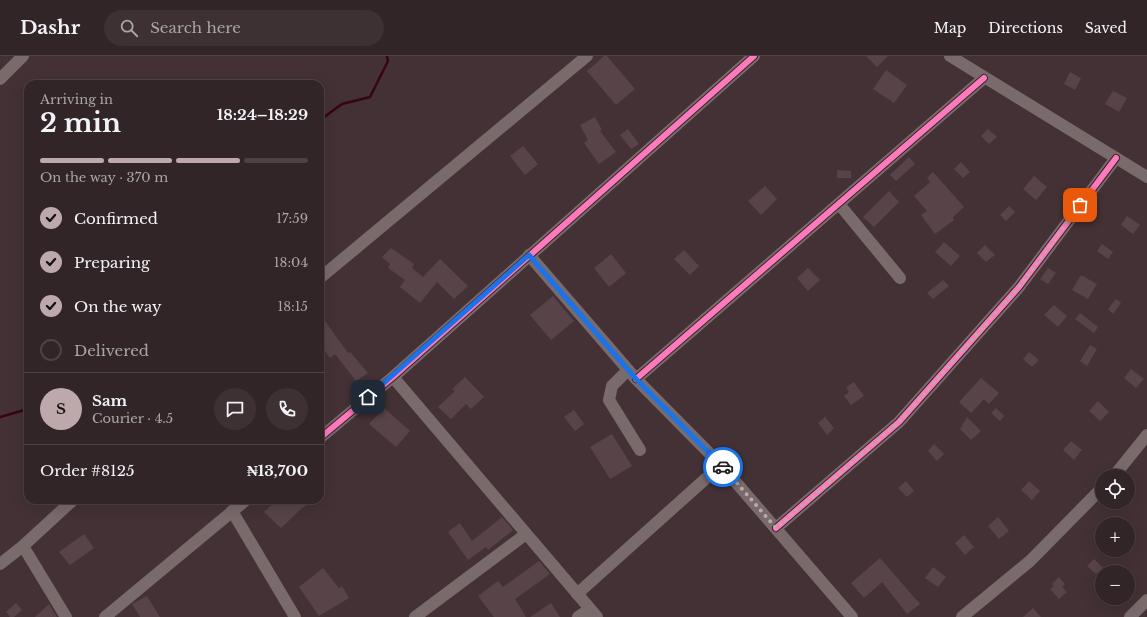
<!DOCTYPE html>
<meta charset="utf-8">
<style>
:root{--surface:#322528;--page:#3d3134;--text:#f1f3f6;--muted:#a8a5a8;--line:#4d4245;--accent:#bda9ac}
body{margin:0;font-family:"Libre Baskerville",serif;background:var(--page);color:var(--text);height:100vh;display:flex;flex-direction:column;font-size:15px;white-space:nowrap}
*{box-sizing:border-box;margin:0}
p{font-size:13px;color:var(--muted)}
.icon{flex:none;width:22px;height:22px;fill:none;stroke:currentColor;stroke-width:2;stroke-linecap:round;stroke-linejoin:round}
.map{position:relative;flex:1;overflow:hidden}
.panel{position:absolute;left:24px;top:24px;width:300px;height:424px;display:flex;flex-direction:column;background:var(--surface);border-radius:12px;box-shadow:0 4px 16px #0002,0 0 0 1px var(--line)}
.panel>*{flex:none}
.tools{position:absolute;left:1095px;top:413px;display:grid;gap:8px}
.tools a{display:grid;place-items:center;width:40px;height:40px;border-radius:50%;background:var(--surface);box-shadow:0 4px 16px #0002,0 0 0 1px var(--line);font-size:20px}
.pin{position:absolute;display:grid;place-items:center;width:34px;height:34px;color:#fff;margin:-17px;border-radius:8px;box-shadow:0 2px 6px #0006}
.courier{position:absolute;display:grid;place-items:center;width:40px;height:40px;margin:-20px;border:3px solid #1a73e8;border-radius:50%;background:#fff;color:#222;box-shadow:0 1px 5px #0007}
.headline em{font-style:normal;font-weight:800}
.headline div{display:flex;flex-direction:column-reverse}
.headline{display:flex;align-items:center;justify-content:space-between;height:68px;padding:0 16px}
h1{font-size:26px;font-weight:800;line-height:30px}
.bar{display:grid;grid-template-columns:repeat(4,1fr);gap:6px 4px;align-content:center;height:48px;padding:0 16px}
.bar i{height:5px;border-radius:3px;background:var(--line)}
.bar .on{background:var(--accent)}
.bar p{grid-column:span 4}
.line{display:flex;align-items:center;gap:10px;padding:0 16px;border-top:1px solid var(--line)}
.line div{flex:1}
.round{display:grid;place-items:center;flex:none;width:42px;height:42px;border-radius:21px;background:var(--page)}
ol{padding:0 16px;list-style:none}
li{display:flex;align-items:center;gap:12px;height:44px}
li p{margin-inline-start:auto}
li .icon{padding:4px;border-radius:50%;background:var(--accent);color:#111;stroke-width:4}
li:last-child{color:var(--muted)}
li i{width:22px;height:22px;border:2px solid var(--line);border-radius:50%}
header{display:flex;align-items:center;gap:24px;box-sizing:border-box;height:56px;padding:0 20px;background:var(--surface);border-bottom:1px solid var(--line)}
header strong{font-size:19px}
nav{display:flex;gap:22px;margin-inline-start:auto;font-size:14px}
.search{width:280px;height:36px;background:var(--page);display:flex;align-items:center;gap:10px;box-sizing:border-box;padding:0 14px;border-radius:22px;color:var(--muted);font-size:15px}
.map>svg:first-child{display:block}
</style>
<header>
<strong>Dashr</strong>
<div class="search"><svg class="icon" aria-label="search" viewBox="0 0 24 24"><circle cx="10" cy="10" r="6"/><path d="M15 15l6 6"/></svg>Search here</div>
<nav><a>Map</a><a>Directions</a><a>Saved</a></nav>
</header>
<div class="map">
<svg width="1147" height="561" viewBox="0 0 1147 561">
<rect width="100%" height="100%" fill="#433135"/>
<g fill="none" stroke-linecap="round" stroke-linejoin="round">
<g stroke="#370414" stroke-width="2.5">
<polyline points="320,64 342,48 370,41 388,5 387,0"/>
<polyline points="0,361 28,353"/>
</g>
</g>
<g fill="#584448">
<polygon points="604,0 607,0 635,33 616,49 587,15"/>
<polygon points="866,0 888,0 877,11"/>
<polygon points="886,14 907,29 894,47 873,33"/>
<polygon points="1070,16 1081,22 1075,34 1064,28"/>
<polygon points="1113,35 1127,42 1119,56 1105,48"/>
<polygon points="595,61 602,74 600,75 616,96 599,108 584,87 588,84 580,69"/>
<polygon points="628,73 639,88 631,93 620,79"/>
<polygon points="988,73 997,81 989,88 981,80"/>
<polygon points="523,90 538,108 525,119 510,100"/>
<polygon points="909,101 915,108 896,125 890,119"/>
<polygon points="961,106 970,116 963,122 954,113"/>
<polygon points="837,114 851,115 851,122 837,122"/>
<polygon points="933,116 964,151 953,161 954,164 935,178 921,159 927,155 914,140 930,126 927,122"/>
<polygon points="1034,120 1047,131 1036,144 1023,133"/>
<polygon points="765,130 777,143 761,159 748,145"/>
<polygon points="889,135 899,146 874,171 863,161"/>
<polygon points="1009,150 1015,156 1006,165 1000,159"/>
<polygon points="1127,160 1140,169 1133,178 1121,169"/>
<polygon points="944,186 960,200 951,210 935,196"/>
<polygon points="1102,188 1113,196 1108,203 1097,195"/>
<polygon points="985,189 995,199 986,206 977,197"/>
<polygon points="391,192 414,208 412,212 423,221 440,203 468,230 454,243 437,226 420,247 400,231 405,224 388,212 390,208 382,201"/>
<polygon points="684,194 699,210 690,219 674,203"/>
<polygon points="611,198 626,217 609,231 594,212"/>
<polygon points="808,212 820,224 808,235 797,222"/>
<polygon points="1048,212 1056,217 1048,228 1040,223"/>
<polygon points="1081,219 1097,228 1088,243 1072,234"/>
<polygon points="943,224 949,230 933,243 927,237"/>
<polygon points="553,240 574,265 551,284 530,259"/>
<polygon points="1116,243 1121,247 1113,258 1108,253"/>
<polygon points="1054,249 1067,260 1058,271 1044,259"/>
<polygon points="1080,257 1098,271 1094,277 1075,263"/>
<polygon points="320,258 348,297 350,296 368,317 356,325 335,298 330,302 320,288"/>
<polygon points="1090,289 1097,293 1087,310 1080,305"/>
<polygon points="1029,296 1039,304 1032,311 1023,303"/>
<polygon points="1131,313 1144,323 1136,332 1124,322"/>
<polygon points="465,321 484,341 471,353 466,348 451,363 438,351 455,335 452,333"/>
<polygon points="981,322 999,337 989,348 984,343 971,357 959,346"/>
<polygon points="854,326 864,340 851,349 844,340 849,336 846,331"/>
<polygon points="1098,345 1109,356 1100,365 1089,355"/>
<polygon points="384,352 410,375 396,391 369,368"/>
<polygon points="996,352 1004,360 1000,365 991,357"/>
<polygon points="574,354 584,368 575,375 564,361"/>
<polygon points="825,361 834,372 827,379 818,367"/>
<polygon points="967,361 981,375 971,384 960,373"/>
<polygon points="612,378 632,410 610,423 590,391"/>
<polygon points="1071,385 1082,394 1074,404 1063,394"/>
<polygon points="934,388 944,398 937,405 928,395"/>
<polygon points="906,425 914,435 907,441 898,432"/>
<polygon points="1029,425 1040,435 1032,444 1021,434"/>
<polygon points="277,444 315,444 302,452 281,472 264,456"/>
<polygon points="502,461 513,474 488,494 486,491 468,504 448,476 460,467 472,485"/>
<polygon points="998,461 1009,475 999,483 988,470"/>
<polygon points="84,478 94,492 70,509 59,496"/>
<polygon points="964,479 974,491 965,499 955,487"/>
<polygon points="880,502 920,548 907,558 882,526 864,542 851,527"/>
<polygon points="1094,503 1103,512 1096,518 1087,510"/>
<polygon points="539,505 550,518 515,543 526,561 494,561 478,540 498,525 503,531"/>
<polygon points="933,511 946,521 938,531 925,522"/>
<polygon points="323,512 339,532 342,530 349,542 319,560 299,531"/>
<polygon points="1059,521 1065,528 1062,531 1067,536 1059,543 1050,533 1054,530 1052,528"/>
<polygon points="147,540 160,561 140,561 132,548"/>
<polygon points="16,547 22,554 14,561 10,561 6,556"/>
<polygon points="551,547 560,561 530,561"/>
<polygon points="49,548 57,561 35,561"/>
<polygon points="1033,552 1041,561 1023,561"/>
</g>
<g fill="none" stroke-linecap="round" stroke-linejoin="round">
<g stroke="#796a6c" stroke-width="12">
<polyline points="950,0 1147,121"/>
<polyline points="0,23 23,0"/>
<polyline points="839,148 900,222"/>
<polyline points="529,199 636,323 721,409"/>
<polyline points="320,222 587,0"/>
<polyline points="628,314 612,330 609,344 640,394"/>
<polyline points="393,321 597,561"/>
<polyline points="636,323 984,22"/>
<polyline points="320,382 393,321 754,0"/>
<polyline points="1114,420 1147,379"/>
<polyline points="232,455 295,561"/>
<polyline points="776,472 899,366 1019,231 1116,102"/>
<polyline points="23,490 66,561"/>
<polyline points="0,508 23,490 73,444"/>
<polyline points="577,538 721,409 852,561"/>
<polyline points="105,561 246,444"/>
<polyline points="415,561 526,478"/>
<polyline points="578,561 590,553"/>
<polyline points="962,561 1030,505 1102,432"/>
<polyline points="1130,561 1147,544"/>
</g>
<defs>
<g id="cycleway">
<polyline points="636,323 984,22"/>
<polyline points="320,382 393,321 754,0"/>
<polyline points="776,472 899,366 1019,231 1116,102"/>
</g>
</defs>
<use href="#cycleway" stroke="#3f2127" stroke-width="8"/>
<use href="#cycleway" stroke="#fd7abc" stroke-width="6"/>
</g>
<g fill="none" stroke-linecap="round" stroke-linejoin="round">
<polyline stroke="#bda9ac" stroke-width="4" stroke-dasharray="0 7.2" points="723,411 776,472 899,366 1019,231 1080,149"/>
<polyline stroke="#1a73e8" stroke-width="5" points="368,341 529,199 636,323 723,411"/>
</g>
</svg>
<div class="tools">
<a><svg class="icon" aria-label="locate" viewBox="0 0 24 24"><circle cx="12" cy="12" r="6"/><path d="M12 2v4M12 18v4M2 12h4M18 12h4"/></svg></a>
<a>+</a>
<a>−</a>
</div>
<div class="pin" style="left:1080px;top:149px;background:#ea580c"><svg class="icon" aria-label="bag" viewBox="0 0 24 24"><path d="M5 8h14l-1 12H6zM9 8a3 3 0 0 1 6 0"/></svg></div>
<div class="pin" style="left:368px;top:341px;background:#1f2937"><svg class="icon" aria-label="home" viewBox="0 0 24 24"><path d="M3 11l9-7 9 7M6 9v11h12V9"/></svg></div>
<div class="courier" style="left:723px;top:411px"><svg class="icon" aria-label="car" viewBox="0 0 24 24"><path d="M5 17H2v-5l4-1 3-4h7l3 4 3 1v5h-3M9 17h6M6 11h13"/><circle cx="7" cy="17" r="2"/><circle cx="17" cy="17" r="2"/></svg></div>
<section class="panel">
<div class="headline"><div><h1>2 min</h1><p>Arriving in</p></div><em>18:24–18:29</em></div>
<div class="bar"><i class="on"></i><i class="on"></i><i class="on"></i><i></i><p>On the way · 370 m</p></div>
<ol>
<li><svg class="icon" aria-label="check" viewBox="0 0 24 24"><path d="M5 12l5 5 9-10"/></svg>Confirmed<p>17:59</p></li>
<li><svg class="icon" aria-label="check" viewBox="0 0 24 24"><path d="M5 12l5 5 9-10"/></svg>Preparing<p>18:04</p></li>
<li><svg class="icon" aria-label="check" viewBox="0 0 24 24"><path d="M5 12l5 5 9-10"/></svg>On the way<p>18:15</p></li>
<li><i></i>Delivered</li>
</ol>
<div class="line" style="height:72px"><b class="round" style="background:var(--accent);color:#111">S</b><div><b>Sam</b><p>Courier · 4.5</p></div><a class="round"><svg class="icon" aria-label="chat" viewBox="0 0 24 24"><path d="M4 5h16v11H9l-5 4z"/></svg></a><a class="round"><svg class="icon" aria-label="phone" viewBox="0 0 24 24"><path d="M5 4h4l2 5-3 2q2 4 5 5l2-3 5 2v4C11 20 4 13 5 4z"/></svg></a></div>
<div class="line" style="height:52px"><div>Order #8125</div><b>₦13,700</b></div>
</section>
</div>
